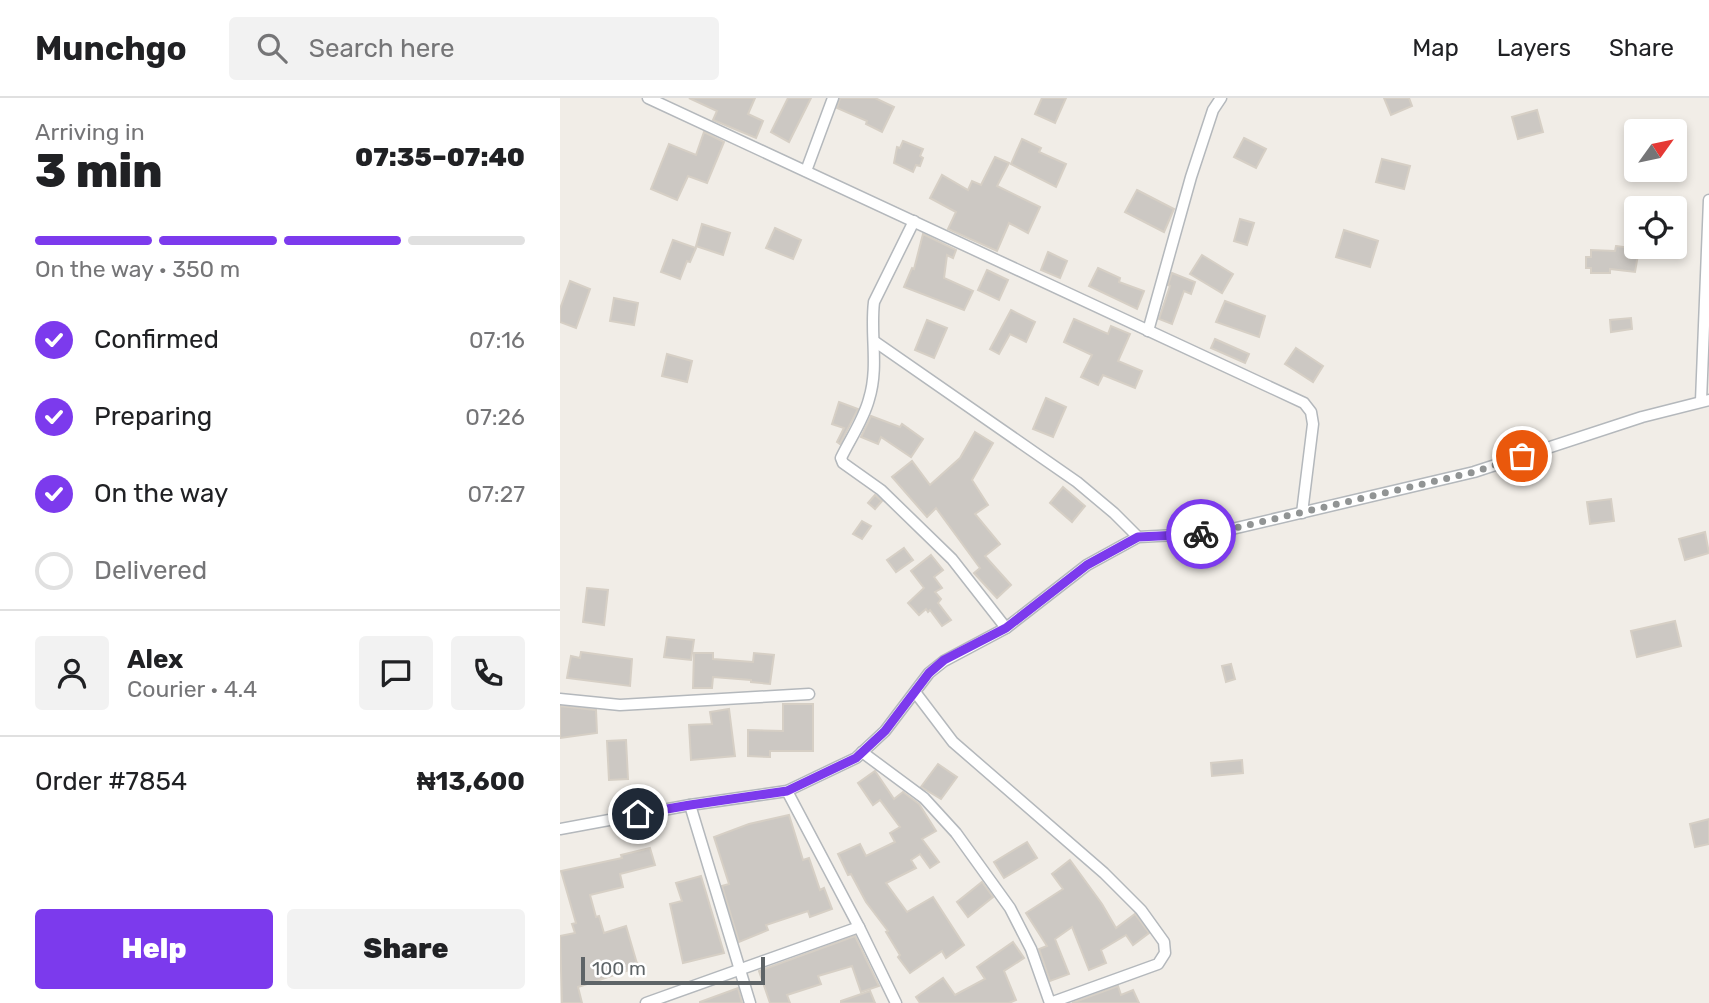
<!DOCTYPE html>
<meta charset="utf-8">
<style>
:root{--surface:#fff;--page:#f2f2f2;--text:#202124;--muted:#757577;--line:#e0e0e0;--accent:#7c3aed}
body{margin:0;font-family:Rubik,sans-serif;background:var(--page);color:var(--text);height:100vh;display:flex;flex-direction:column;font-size:26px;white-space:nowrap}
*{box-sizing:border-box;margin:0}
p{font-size:23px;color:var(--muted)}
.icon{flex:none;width:38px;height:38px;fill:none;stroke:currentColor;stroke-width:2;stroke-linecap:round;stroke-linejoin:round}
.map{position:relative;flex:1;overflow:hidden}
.drawer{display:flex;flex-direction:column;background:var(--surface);width:560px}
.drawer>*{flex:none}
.needle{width:46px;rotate:57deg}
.buttons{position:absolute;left:1064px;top:21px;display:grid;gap:14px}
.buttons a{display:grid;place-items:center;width:63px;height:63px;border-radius:7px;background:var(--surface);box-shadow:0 4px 10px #0003;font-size:35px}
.scale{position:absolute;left:21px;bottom:18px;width:184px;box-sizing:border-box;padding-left:7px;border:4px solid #5e6467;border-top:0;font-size:19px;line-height:24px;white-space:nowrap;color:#5e6467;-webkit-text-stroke:5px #fff;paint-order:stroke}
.pin{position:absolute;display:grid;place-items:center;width:60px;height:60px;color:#fff;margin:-30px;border:4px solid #fff;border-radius:50%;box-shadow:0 2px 7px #0007}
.courier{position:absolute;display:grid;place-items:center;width:70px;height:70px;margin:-35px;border:5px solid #7c3aed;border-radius:50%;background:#fff;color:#222;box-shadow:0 2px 9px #0007}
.summary em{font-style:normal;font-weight:800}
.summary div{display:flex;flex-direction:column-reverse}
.summary{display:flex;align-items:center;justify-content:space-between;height:119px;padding:0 35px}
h1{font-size:46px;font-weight:800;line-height:52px}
.bar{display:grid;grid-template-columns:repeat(4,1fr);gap:10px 7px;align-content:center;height:84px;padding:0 35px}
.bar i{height:9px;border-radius:5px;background:var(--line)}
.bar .active{background:var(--accent)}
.bar p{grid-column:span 4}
.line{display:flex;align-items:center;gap:18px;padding:0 35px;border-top:2px solid var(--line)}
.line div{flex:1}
.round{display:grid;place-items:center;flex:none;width:74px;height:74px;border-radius:7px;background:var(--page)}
ol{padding:0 35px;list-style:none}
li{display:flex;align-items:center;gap:21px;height:77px}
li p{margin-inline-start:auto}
li .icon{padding:7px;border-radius:50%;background:var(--accent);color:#fff;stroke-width:4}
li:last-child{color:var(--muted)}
li i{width:38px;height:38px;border:4px solid var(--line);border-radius:50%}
.action{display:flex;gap:14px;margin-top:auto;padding:14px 35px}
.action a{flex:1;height:80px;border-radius:7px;background:var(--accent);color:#fff;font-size:28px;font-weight:800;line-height:80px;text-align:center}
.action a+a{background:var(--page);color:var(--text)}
header{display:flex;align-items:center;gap:42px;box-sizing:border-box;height:98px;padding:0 35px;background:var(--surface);border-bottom:2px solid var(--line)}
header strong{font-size:33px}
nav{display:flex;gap:38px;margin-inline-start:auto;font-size:24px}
.search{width:490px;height:63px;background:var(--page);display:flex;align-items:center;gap:18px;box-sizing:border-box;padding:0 24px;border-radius:7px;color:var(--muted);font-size:26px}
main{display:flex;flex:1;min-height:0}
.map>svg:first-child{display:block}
</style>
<header>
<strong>Munchgo</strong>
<div class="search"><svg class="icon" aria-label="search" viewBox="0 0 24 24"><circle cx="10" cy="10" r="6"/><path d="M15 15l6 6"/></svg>Search here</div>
<nav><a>Map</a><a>Layers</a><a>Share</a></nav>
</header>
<main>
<section class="drawer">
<div class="summary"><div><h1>3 min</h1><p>Arriving in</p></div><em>07:35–07:40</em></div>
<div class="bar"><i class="active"></i><i class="active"></i><i class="active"></i><i></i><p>On the way · 350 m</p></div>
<ol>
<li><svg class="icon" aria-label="check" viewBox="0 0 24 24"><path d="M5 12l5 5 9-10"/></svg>Confirmed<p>07:16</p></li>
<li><svg class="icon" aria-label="check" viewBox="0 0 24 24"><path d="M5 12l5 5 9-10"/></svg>Preparing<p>07:26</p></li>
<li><svg class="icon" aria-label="check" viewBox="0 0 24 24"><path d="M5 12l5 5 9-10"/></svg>On the way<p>07:27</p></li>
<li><i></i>Delivered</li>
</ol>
<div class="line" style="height:126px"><a class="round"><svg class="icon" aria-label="person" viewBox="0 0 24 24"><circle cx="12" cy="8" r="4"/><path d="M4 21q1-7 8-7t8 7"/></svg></a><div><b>Alex</b><p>Courier · 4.4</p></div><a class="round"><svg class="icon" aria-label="chat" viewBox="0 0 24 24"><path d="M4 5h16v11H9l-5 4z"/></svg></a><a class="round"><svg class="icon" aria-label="phone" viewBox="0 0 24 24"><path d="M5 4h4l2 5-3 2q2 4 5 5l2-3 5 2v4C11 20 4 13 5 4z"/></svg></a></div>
<div class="line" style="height:91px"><div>Order #7854</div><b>₦13,600</b></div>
<div class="action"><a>Help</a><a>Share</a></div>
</section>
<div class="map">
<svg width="1149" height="905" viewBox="0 0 1149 905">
<rect width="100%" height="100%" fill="#f1ede7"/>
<g fill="#ccc8c3" stroke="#d6cfc5" stroke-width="2">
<polygon points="129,0 195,0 188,16 203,23 196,40 153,22 157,13"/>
<polygon points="228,0 251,0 229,44 211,34"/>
<polygon points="280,0 315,0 334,9 322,34 306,26 307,23 277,10"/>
<polygon points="482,0 506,0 495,25 475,16"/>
<polygon points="824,0 849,0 852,8 831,17"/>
<polygon points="977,12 983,34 958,41 952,19"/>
<polygon points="144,34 164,44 147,85 128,78 117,102 91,91 109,46 136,57"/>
<polygon points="684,40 706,51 696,70 674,59"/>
<polygon points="462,41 481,50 479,54 506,66 496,89 451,66"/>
<polygon points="343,43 363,51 360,58 363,60 360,68 356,67 353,74 334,65 337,49 340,50"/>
<polygon points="435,59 449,65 437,88 480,109 468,135 449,125 437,153 388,131 396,114 370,100 382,77 408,92 412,83 421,87"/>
<polygon points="822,61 850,68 844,91 816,84"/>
<polygon points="577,92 614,111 604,134 565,114"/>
<polygon points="680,121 694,125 687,147 674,143"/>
<polygon points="142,126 170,135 163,157 136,148"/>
<polygon points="215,130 241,142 233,161 206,150"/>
<polygon points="784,132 818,143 810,169 776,159"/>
<polygon points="363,136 396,152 393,160 387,157 384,180 413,193 404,212 344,189 352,170 354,171"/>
<polygon points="113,142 136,150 130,164 127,163 120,181 101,174"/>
<polygon points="1056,148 1079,151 1075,174 1050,171 1050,175 1031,175 1031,170 1026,170 1026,159 1031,159 1031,152 1055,153"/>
<polygon points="488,154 507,163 500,180 481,172"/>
<polygon points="642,157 673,176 662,195 630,176"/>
<polygon points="538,170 560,180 559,184 584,193 577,211 529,188"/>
<polygon points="427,172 448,182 439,202 418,192"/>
<polygon points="612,175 635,184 631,196 624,193 612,226 599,221 610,188 608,187"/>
<polygon points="10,183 30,191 16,230 0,224 0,211"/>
<polygon points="54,200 78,205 74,227 50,223"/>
<polygon points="665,203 705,218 699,239 656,224"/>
<polygon points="451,212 475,224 466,244 450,236 439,256 430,251"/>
<polygon points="1071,220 1072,231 1051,234 1050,222"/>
<polygon points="514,221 548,236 551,228 570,236 558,263 582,273 575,290 543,277 538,287 521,279 532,257 504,244"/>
<polygon points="367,222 387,230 374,260 355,252"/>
<polygon points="655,241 689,256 685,265 651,250"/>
<polygon points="736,250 763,268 753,284 725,266"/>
<polygon points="107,256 132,263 127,284 102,278"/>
<polygon points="486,300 506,309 493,339 473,331"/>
<polygon points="279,304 298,311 280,346 277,344 284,330 272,326"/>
<polygon points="311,318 340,329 342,326 363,341 351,359 321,339 318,346 301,339"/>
<polygon points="415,334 433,345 412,382 428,407 415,416 440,446 425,458 451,487 437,500 414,475 420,470 376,410 367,419 332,379 352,363 370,387 400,360"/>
<polygon points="503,389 525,408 512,424 490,405"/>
<polygon points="315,397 322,403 315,411 308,405"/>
<polygon points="1051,401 1054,423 1030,426 1027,404"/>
<polygon points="302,423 311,428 302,441 293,436"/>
<polygon points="1145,434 1149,455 1125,462 1119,441"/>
<polygon points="344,450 353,462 336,474 327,462"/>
<polygon points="371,457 383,472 374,479 382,490 375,494 381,501 378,505 391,522 382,528 370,512 368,514 366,511 359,517 348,505 364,490 351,473"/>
<polygon points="27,490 48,492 44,527 23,524"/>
<polygon points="1115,523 1121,548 1077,559 1071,533"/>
<polygon points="107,539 134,542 131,562 104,559"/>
<polygon points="21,554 72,561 70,588 7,580 11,558 20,560"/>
<polygon points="134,555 153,555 153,561 193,564 194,555 214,557 210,586 191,584 191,582 153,579 152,590 133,590"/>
<polygon points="671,566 675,581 666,584 662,568"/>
<polygon points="223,606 253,606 253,653 210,653 210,659 188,658 188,632 223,633"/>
<polygon points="0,608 36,612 37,635 0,640"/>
<polygon points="169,611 175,658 131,662 129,627 152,626 150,614"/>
<polygon points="66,642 68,681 49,682 47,643"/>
<polygon points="682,662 683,675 652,678 651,665"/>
<polygon points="378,666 397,679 381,701 361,689"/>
<polygon points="315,673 334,701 343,694 359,706 376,733 362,741 379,764 370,770 360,756 351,762 356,770 326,785 347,814 373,799 404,847 386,860 382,853 350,875 338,859 340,857 326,834 328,833 306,804 291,776 288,777 278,756 300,746 306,758 335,744 330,735 340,729 320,702 313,707 298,685"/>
<polygon points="229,717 243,762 249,760 260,792 264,790 272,811 250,819 248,813 206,827 208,832 179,844 162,788 169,786 154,739 189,726"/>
<polygon points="1149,721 1149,746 1135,749 1130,726"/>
<polygon points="467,744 477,760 444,780 434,764"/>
<polygon points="90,750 95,767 60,776 63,789 30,797 36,819 39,818 44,835 66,828 78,869 18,889 22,905 2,905 0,838 15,835 12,826 16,825 1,773 62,760 61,757"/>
<polygon points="510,762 542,806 556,830 575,816 589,835 573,847 566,837 541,852 546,865 529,872 512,829 495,841 509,876 490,883 479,851 487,848 466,815 503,791 492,776"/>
<polygon points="141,778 164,855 123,865 110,806 122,803 116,785"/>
<polygon points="422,784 433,799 408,819 397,804"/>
<polygon points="295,838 319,888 301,894 292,868 258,878 261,886 227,897 230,905 210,905 199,873"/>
<polygon points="453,844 464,860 444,873 456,902 449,905 360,905 356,899 383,880 395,897 425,881 417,869"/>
<polygon points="558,888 561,897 573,892 579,905 512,905"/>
<polygon points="178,890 182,905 140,905 140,904"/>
<polygon points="310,893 315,905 281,905 281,903"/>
</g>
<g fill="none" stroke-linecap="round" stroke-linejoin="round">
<defs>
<g id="street">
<polyline points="88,0 744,305 751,314 753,326 742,415"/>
<polyline points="246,73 273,0"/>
<path d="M354,123L314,204C310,236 319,269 309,301C304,321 290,341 281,360L283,365L321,392L392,461L446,530"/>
<polyline points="588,233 631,79 653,12 661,0"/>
<polyline points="314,243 517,384 554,415 578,439"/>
<polyline points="1141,303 1149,102"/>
<polyline points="355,594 393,644 544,775 581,812 604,844 605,855 598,866 490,905"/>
<polyline points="0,601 60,607 249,596"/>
<polyline points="302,654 364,700 396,735 450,810 471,851 490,905"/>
<polyline points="227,693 299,829 336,905"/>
<polyline points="130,707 190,905"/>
<polyline points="0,731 130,707 227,693 296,660 325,633 369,575 384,563 446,530 527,467 578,439 655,435 914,374 1082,319 1149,302"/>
<polyline points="86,905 299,829"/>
</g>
</defs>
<use href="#street" stroke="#b4b8bc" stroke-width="13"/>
<use href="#street" stroke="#fff" stroke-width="10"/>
</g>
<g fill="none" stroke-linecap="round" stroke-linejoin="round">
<polyline stroke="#919494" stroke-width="7" stroke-dasharray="0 12.6" points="641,436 654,435 914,374 962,358"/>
<polyline stroke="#7c3aed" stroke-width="9" points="78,716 130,707 227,693 296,660 325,633 369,575 384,562 446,530 527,467 578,439 641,436"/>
</g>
</svg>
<div class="buttons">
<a><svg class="needle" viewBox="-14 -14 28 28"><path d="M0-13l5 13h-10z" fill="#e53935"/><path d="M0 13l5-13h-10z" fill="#757577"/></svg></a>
<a><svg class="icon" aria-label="locate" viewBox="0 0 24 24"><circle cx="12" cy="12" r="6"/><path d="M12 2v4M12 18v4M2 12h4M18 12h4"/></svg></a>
</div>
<div class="scale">100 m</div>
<div class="pin" style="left:962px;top:358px;background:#ea580c"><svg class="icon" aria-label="bag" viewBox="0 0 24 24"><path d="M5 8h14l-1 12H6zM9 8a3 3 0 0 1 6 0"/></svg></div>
<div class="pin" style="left:78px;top:716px;background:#1f2937"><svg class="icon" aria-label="home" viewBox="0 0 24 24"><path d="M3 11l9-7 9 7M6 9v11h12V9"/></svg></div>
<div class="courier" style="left:641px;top:436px"><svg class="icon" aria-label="bike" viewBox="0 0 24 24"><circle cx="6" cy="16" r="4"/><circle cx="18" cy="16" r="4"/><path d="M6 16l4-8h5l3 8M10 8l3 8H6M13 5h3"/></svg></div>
</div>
</main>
